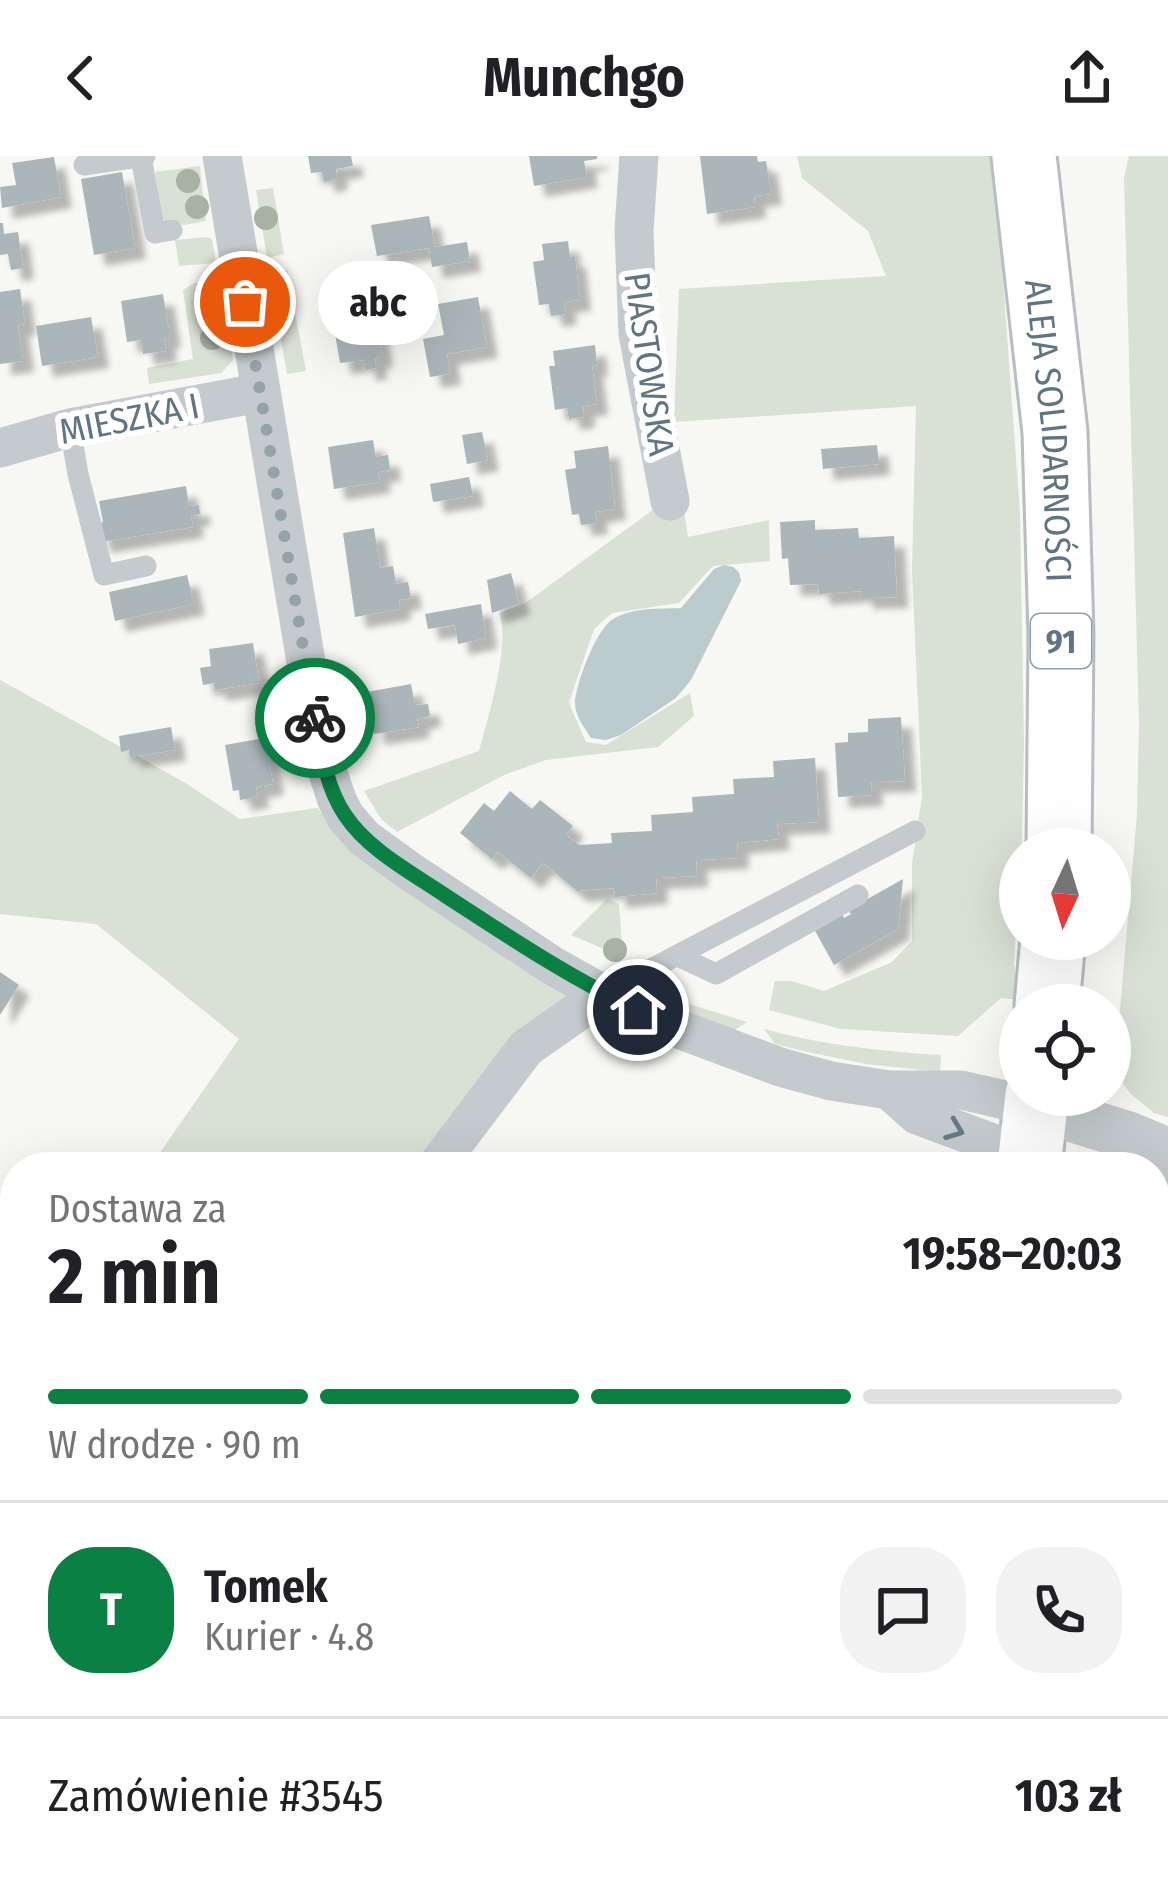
<!DOCTYPE html>
<html lang="pl">
<meta charset="utf-8">
<style>
:root{--surface:#fff;--page:#f2f2f2;--text:#202124;--muted:#757577;--line:#e0e0e0;--accent:#0b8043}
body{margin:0;font-family:"Fira Sans Condensed",sans-serif;background:var(--page);color:var(--text);height:100vh;display:flex;flex-direction:column;font-size:45px;white-space:nowrap}
*{box-sizing:border-box;margin:0}
p{font-size:39px;color:var(--muted)}
.icon{flex:none;width:66px;height:66px;fill:none;stroke:currentColor;stroke-width:2;stroke-linecap:round;stroke-linejoin:round}
.map{position:relative;flex:1;overflow:hidden}
.sheet{position:absolute;left:0px;top:996px;width:1170px;height:747px;display:flex;flex-direction:column;background:var(--surface);border-radius:48px 48px 0 0;box-shadow:0 12px 48px #0002}
.sheet>*{flex:none}
.needle{width:78px;rotate:184deg}
.tools{position:absolute;left:999px;top:672px;display:grid;gap:24px}
.tools a{display:grid;place-items:center;width:132px;height:132px;border-radius:50%;background:var(--surface);box-shadow:0 12px 48px #0002;font-size:60px}
.pin{position:absolute;display:grid;place-items:center;width:102px;height:102px;color:#fff;margin:-51px;border:6px solid #fff;border-radius:50%;box-shadow:0 3px 12px #0007}
.courier{position:absolute;display:grid;place-items:center;width:120px;height:120px;margin:-60px;border:9px solid #0b8043;border-radius:50%;background:#fff;color:#222;box-shadow:0 3px 15px #0007}
.bubble{position:absolute;height:84px;border-radius:42px;background:var(--surface);box-shadow:0 12px 48px #0002;font-size:39px;font-weight:700;line-height:84px;text-align:center}
.summary em{font-style:normal;font-weight:700}
.summary div{display:flex;flex-direction:column-reverse}
.summary{display:flex;align-items:center;justify-content:space-between;height:204px;padding:0 48px}
h1{font-size:78px;font-weight:700;line-height:90px}
.bar{display:grid;grid-template-columns:repeat(4,1fr);gap:18px 12px;align-content:center;height:144px;padding:0 48px}
.bar i{height:15px;border-radius:9px;background:var(--line)}
.bar .selected{background:var(--accent)}
.bar p{grid-column:span 4}
.line{display:flex;align-items:center;gap:30px;padding:0 48px;border-top:3px solid var(--line)}
.line div{flex:1}
.round{display:grid;place-items:center;flex:none;width:126px;height:126px;border-radius:48px;background:var(--page)}
header{display:flex;justify-content:space-between;align-items:center;height:156px;padding:0 48px;background:var(--surface);font-size:54px;font-weight:700}
.map>svg:first-child{display:block}
</style>
<header><svg class="icon" aria-label="back" viewBox="0 0 24 24"><path d="M15 5l-7 7 7 7"/></svg>Munchgo<svg class="icon" aria-label="share" viewBox="0 0 24 24"><path d="M12 15V3M7 8l5-5 5 5M5 13v7h14v-7"/></svg></header>
<div class="map">
<svg width="1168" height="1741" viewBox="0 0 1168 1741">
<defs>
<filter id="shadow"><feDropShadow dx="11" dy="11" stdDeviation="3" flood-color="#0004"/></filter>
</defs>
<rect width="100%" height="100%" fill="#f7f7f4"/>
<g fill="#d9e0d4">
<polygon points="797,0 994,0 1020,358 1024,588 1022,679 1014,807 1018,844 1001,842 958,880 841,873 769,854 775,825 791,825 824,835 892,806 912,785 912,708 922,640 912,414 916,250 674,266 679,133 886,120 868,75 802,22"/>
<polygon points="1129,0 1168,0 1168,961 1154,957 1131,938 1118,921 1118,876 1137,659 1139,566 1124,21"/>
<polygon points="200,10 206,65 184,69 162,64 155,16"/>
<polygon points="273,32 284,98 267,102 256,34"/>
<polygon points="207,81 212,83 216,107 179,110 175,84"/>
<polygon points="287,114 306,215 287,218 269,117"/>
<polygon points="218,124 233,204 221,217 149,228 147,212 193,203 183,134 194,127"/>
<path d="M683,347L688,381L769,364L770,405L713,410L679,447L612,457L594,473L569,547L586,586L606,589L690,537L694,560L658,591L546,604L504,619L397,676L381,663L364,635L479,595C488,562 511,487 499,457L524,448L654,353Z"/>
<polygon points="0,524 184,626 240,663 317,652 373,712 567,840 433,1011 150,1011 239,883 96,768 0,758"/>
<polygon points="607,743 619,748 623,801 571,779"/>
<polygon points="660,839 747,866 735,874 671,853"/>
<path d="M764,873C822,889 880,895 941,899L940,916L866,908L803,895L775,888Z"/>
<polygon points="1155,1118 1168,1119 1168,1741 892,1741 896,1728 1155,1728"/>
<polygon points="503,1728 689,1728 685,1741 498,1741"/>
</g>
<path fill="#bccbce" d="M724,409L733,411L739,416L741,425L691,524L676,542L621,579L606,584L591,582C584,571 575,560 575,547C576,527 597,470 615,462C636,451 659,453 681,452L714,413Z"/>
<g fill="#aab6ba" filter="url(#shadow)">
<polygon points="308,0 351,0 353,10 336,13 337,23 324,26 322,16 311,17"/>
<polygon points="529,0 597,0 597,3 584,5 587,21 534,30"/>
<polygon points="700,0 757,0 758,6 766,5 771,38 754,40 755,51 707,58"/>
<polygon points="54,1 61,41 2,52 0,31 16,29 12,7"/>
<polygon points="122,16 135,92 94,99 81,23"/>
<polygon points="429,60 435,91 467,86 470,105 432,111 429,92 377,100 371,69"/>
<polygon points="0,67 3,67 4,78 18,76 23,112 11,114 8,98 0,99"/>
<polygon points="568,85 570,101 575,100 580,144 564,146 566,158 551,160 549,148 539,149 533,106 544,104 542,88"/>
<polygon points="20,133 25,168 18,169 23,205 0,208 0,136"/>
<polygon points="163,138 170,181 164,181 166,195 143,198 141,184 127,186 121,145"/>
<polygon points="478,141 487,191 447,198 450,218 430,221 423,183 444,179 438,148"/>
<polygon points="367,145 378,145 389,153 395,171 378,174 382,200 375,202 376,212 365,214 364,204 340,207 333,166 328,167 328,161 337,153"/>
<polygon points="91,161 98,201 42,210 36,170"/>
<polygon points="595,189 597,209 592,210 597,248 583,250 584,261 569,263 567,252 555,254 549,210 555,210 553,195"/>
<polygon points="482,276 488,304 467,308 462,279"/>
<polygon points="373,284 376,301 388,299 390,314 378,316 380,326 334,333 328,291"/>
<polygon points="877,289 879,308 823,313 821,293"/>
<polygon points="608,290 615,353 595,356 597,367 581,369 579,358 572,359 565,314 576,312 574,295"/>
<polygon points="469,321 473,340 433,346 430,328"/>
<polygon points="186,330 189,350 199,349 200,358 191,360 193,371 100,386 96,368 103,366 99,345"/>
<polygon points="815,364 815,374 858,372 859,382 894,380 897,441 862,442 862,435 819,438 818,428 790,429 788,402 782,403 780,366"/>
<polygon points="374,372 380,412 393,410 396,428 408,426 411,442 399,444 400,453 355,461 343,377"/>
<polygon points="511,417 519,448 492,457 487,424"/>
<polygon points="187,419 194,448 115,465 109,436"/>
<polygon points="481,448 486,482 458,488 455,469 428,473 425,458"/>
<polygon points="253,487 259,527 215,534 214,527 203,529 200,512 211,510 209,493"/>
<polygon points="411,528 415,549 428,548 430,560 417,563 419,571 374,578 367,536"/>
<polygon points="901,561 905,625 871,626 872,639 838,641 835,587 848,586 848,577 868,576 868,563"/>
<polygon points="171,571 175,594 130,601 129,594 121,596 119,580"/>
<polygon points="265,582 273,628 256,631 258,641 240,644 239,634 233,635 225,589"/>
<polygon points="815,602 819,666 777,668 779,683 737,687 738,702 696,704 697,720 656,722 657,737 615,741 614,732 577,735 543,707 531,722 498,696 492,703 460,677 484,647 494,655 510,635 532,653 540,644 573,670 566,679 579,689 612,687 611,677 652,675 651,659 693,656 692,641 734,638 733,623 774,621 773,605"/>
<polygon points="903,723 898,773 834,809 814,773 842,758 844,762 851,758 848,754"/>
<polygon points="0,816 19,829 0,859"/>
</g>
<g fill="none" stroke-linecap="round" stroke-linejoin="round">
<defs>
<g id="primary">
<path id="s1" d="M1024,0L1055,276L1061,478L1059,693"/>
<polyline points="1047,849 1053,783"/>
<polyline points="1029,1011 1037,939"/>
<polyline points="852,1741 856,1728"/>
</g>
</defs>
<use href="#primary" stroke="#b7bdc0" stroke-width="69"/>
<g stroke="#c4cacd" stroke-width="21">
<polyline points="141,1 155,77 172,74"/>
<polyline points="84,9 145,0"/>
<polyline points="70,272 78,318 104,419 146,410"/>
<polyline points="678,800 716,818 858,739"/>
<polyline points="603,838 915,675"/>
</g>
<g stroke="#c4cacd" stroke-width="39">
<polyline points="222,0 321,596 337,644 345,660 364,682 411,716 553,810 603,838 673,871 780,911 831,925 889,934 961,934 1036,951"/>
<polyline points="639,0 634,74 638,178 670,345"/>
<polyline points="0,292 70,272 259,237"/>
<polyline points="889,934 917,959 1030,1001"/>
<polyline points="436,1011 526,892 603,838"/>
<polyline points="0,1605 15,1585"/>
</g>
<g stroke="#c4cacd" stroke-width="48">
<polyline points="1036,951 1130,980 1168,996"/>
<polyline points="1155,1039 1168,1046"/>
</g>
<use href="#primary" stroke="#fff" stroke-width="63"/>
</g>
<g fill="#a7b2a2">
<circle cx="188" cy="25" r="12"/>
<circle cx="197" cy="51" r="12"/>
<circle cx="266" cy="62" r="12"/>
<circle cx="208" cy="142" r="12"/>
<circle cx="212" cy="182" r="12"/>
<circle cx="615" cy="794" r="12"/>
</g>
<defs><path id="oneway-chevron" d="M-2-3.5L2.5 0L-2 3.5" fill="none" stroke-width="1.6" stroke-linecap="round" stroke-linejoin="round" transform="scale(3)"/></defs>
<use stroke="#647a86" href="#oneway-chevron" transform="translate(955 974) rotate(21)"/>
<g fill="none" stroke-linecap="round" stroke-linejoin="round">
<polyline stroke="#94a3aa" stroke-width="12" stroke-dasharray="0 21.6" points="245,146 315,562"/>
<path stroke="#0b8043" stroke-width="15" d="M315,562C321,594 326,631 345,659C368,694 412,717 446,740C509,781 570,822 638,854"/>
</g>
<g text-anchor="middle" stroke-width="12" stroke-linejoin="round" paint-order="stroke">
<rect fill="#fff" stroke="#8f9fa8" stroke-width="3" x="1031" y="458" width="60" height="54" rx="9"/>
<g font-size="33" font-weight="bold" fill="#5f7682">
<text x="1061" y="497">91</text>
</g>
<g font-size="36" fill="#5f7682" stroke="#fff">
<text transform="translate(650 208) rotate(82)" y="13">PIASTOWSKA</text>
<text transform="translate(129 262) rotate(-11)" y="13">MIESZKA I</text>
<text dy="13" stroke="none"><textPath href="#s1" startOffset="276">ALEJA SOLIDARNOŚCI</textPath></text>
</g>
</g>
</svg>
<div class="tools">
<a><svg class="needle" viewBox="-14 -14 28 28"><path d="M0-13l5 13h-10z" fill="#e53935"/><path d="M0 13l5-13h-10z" fill="#757577"/></svg></a>
<a><svg class="icon" aria-label="locate" viewBox="0 0 24 24"><circle cx="12" cy="12" r="6"/><path d="M12 2v4M12 18v4M2 12h4M18 12h4"/></svg></a>
</div>
<div class="pin" style="left:245px;top:146px;background:#ea580c"><svg class="icon" aria-label="bag" viewBox="0 0 24 24"><path d="M5 8h14l-1 12H6zM9 8a3 3 0 0 1 6 0"/></svg></div>
<div class="pin" style="left:638px;top:854px;background:#1f2937"><svg class="icon" aria-label="home" viewBox="0 0 24 24"><path d="M3 11l9-7 9 7M6 9v11h12V9"/></svg></div>
<div class="courier" style="left:315px;top:562px"><svg class="icon" aria-label="bike" viewBox="0 0 24 24"><circle cx="6" cy="16" r="4"/><circle cx="18" cy="16" r="4"/><path d="M6 16l4-8h5l3 8M10 8l3 8H6M13 5h3"/></svg></div>
<div class="bubble" style="left:318px;top:105px;width:120px">abc</div>
<section class="sheet">
<div class="summary"><div><h1>2 min</h1><p>Dostawa za</p></div><em>19:58–20:03</em></div>
<div class="bar"><i class="selected"></i><i class="selected"></i><i class="selected"></i><i></i><p>W drodze · 90 m</p></div>
<div class="line" style="height:216px"><b class="round" style="background:var(--accent);color:#fff">T</b><div><b>Tomek</b><p>Kurier · 4.8</p></div><a class="round"><svg class="icon" aria-label="chat" viewBox="0 0 24 24"><path d="M4 5h16v11H9l-5 4z"/></svg></a><a class="round"><svg class="icon" aria-label="phone" viewBox="0 0 24 24"><path d="M5 4h4l2 5-3 2q2 4 5 5l2-3 5 2v4C11 20 4 13 5 4z"/></svg></a></div>
<div class="line" style="height:156px"><div>Zamówienie #3545</div><b>103 zł</b></div>
</section>
</div>
